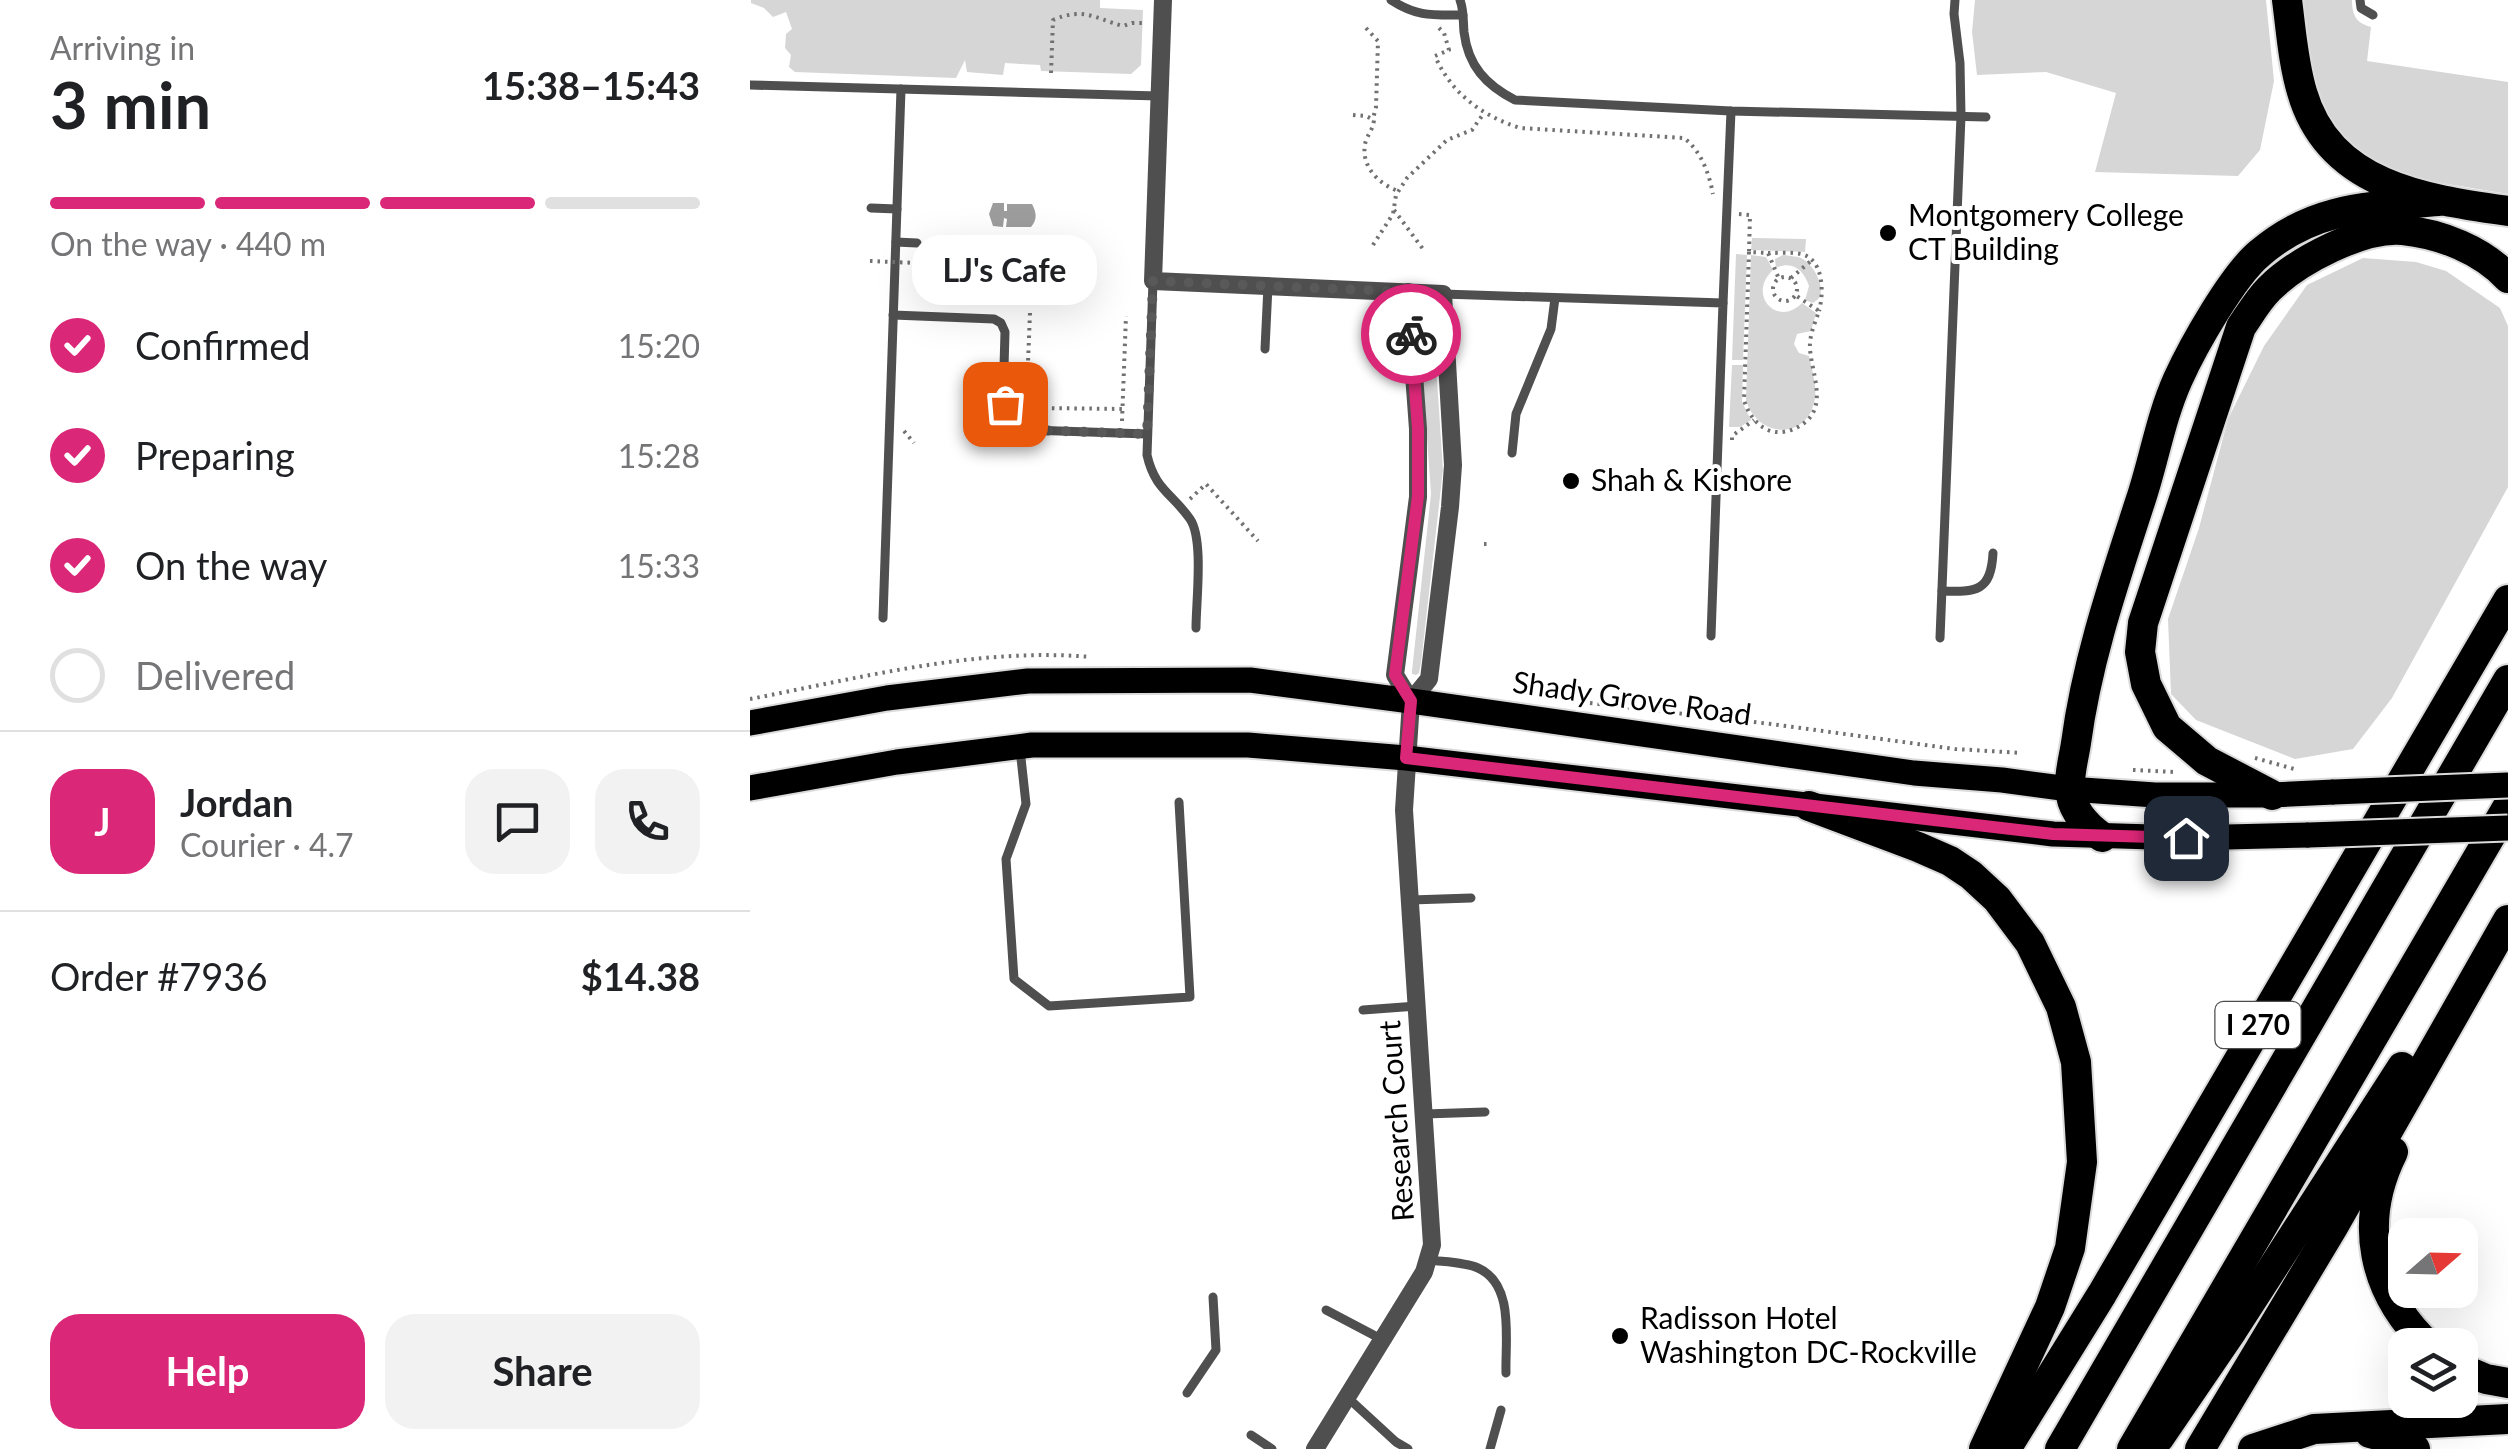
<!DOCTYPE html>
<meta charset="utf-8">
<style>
:root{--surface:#fff;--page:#f2f2f2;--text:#202124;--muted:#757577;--line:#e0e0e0;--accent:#db2777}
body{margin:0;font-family:Lato,sans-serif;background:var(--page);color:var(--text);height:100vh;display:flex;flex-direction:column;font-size:38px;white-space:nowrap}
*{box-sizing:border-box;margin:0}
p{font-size:32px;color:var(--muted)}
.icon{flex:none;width:55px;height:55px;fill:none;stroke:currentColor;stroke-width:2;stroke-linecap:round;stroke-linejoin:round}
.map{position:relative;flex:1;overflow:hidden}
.details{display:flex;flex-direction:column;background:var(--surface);width:750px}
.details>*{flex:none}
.needle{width:65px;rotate:70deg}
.tools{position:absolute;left:1638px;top:1218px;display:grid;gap:20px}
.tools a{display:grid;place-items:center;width:90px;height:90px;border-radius:20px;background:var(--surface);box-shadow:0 10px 40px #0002;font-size:50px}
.pin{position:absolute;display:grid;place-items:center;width:85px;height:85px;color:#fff;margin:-42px;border-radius:20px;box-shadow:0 5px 15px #0006}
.courier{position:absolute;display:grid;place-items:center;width:100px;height:100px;margin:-50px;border:8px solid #db2777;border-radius:50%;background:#fff;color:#222;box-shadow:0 2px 12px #0007}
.bubble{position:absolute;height:70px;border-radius:30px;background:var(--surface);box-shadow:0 10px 40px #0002;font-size:32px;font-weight:700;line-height:70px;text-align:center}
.overview em{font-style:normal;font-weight:700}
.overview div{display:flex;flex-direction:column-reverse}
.overview{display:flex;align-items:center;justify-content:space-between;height:170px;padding:0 50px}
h1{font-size:65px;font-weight:700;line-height:75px}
.bar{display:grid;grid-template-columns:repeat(4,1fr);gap:15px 10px;align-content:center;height:120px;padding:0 50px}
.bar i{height:12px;border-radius:8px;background:var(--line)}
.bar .active{background:var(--accent)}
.bar p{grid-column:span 4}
.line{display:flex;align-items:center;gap:25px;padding:0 50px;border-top:2px solid var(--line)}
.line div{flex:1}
.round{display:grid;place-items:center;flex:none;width:105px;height:105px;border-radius:30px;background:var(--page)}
ol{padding:0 50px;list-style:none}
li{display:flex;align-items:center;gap:30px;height:110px}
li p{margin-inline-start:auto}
li .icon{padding:10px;border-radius:50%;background:var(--accent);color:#fff;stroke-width:4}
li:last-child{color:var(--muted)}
li i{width:55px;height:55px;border:5px solid var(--line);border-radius:50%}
.cta{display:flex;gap:20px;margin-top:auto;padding:20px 50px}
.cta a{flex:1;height:115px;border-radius:30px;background:var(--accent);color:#fff;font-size:40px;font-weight:700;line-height:115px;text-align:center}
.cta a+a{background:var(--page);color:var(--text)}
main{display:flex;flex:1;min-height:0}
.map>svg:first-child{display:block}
</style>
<main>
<section class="details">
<div class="overview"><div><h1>3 min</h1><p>Arriving in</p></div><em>15:38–15:43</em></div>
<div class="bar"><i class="active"></i><i class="active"></i><i class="active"></i><i></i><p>On the way · 440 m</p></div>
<ol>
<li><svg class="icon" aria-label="check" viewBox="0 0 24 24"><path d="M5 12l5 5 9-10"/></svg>Confirmed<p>15:20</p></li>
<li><svg class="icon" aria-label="check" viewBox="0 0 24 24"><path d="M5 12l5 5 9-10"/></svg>Preparing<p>15:28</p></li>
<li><svg class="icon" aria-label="check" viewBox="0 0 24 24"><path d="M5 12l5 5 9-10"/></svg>On the way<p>15:33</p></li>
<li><i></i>Delivered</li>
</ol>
<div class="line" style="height:180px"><b class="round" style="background:var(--accent);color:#fff">J</b><div><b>Jordan</b><p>Courier · 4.7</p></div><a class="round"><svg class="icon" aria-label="chat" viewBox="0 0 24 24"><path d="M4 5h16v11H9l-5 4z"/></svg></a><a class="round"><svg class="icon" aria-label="phone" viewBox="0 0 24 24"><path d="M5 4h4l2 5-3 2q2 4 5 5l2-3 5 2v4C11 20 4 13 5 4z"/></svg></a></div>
<div class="line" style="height:130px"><div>Order #7936</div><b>$14.38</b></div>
<div class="cta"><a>Help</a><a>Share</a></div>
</section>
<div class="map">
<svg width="1758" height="1449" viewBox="0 0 1758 1449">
<rect width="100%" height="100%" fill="#fff"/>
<g fill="#d6d6d6">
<polygon points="1,0 350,0 350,8 393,10 391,65 381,74 291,71 290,65 255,63 253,75 217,72 215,60 206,78 45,72 39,67 41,55 35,48 36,34 42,29 36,12 23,17 14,8 1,3"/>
<polygon points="1225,0 1516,0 1524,81 1510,150 1488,176 1345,172 1366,93 1296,72 1227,75 1222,32"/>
<path d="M1547,0H1602C1602,15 1606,23 1621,27L1617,61L1758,82V194L1649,176L1597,145L1568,101Z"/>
<polygon points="1002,238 1056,239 1055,252 1001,250"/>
<polygon points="986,254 997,255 993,360 982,360"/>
<path d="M1001,255L1016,257L1023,270C996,295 1028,328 1052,303L1066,313L1061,331L1047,334L1044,344L1049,353L1059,356C1062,371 1068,388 1064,403C1054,442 1006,436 996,400Z"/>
<path d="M1033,255C1039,256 1046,256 1051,258C1062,263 1076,285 1069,298C1068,300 1065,301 1063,303L1055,300L1059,286C1054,270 1042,260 1026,268L1025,259Z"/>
<polygon points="1613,258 1666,262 1696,271 1750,308 1758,326 1758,487 1642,698 1603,749 1545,759 1446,720 1421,694 1418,619 1449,528 1478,419 1514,346 1557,285"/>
<polygon points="673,316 681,316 683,320 693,470 671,663 669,673 666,675 662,674 662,671 681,494 669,323"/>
<polygon points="982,365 993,365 992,402 1001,420 990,427 979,427"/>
</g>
<path fill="#9d9d9d" d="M243,203H254V211H257V204H282C287,213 287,220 281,227H256L257,219L254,218L253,227L243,226L239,214Z"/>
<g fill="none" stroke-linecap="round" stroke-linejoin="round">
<defs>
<g id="primary">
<polyline points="0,723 137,698 278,681 500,680 661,701 1164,773 1252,780 1319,789 1405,795 1522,795 1584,792"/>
<polyline points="0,788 147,762 282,745 498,745 656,758 1303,834 1436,838 1559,835"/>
</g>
<g id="highway">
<path d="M1537,0C1541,30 1543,62 1552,92C1579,186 1674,199 1758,211"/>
<path d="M1522,795L1457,761L1417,727L1396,684L1390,652L1393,623L1491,327C1500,314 1508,300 1519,289C1547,261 1613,226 1653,230C1691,234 1732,250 1758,278"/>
<polyline points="1059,806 1168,847 1200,861 1221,875 1247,899 1280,943 1311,1007 1326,1062 1332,1162 1320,1248 1300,1307 1234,1449"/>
<path d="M1352,837C1335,825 1321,810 1320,788C1319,774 1324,757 1326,743C1337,660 1364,582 1390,502C1404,461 1410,419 1428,379C1443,346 1483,275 1510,253C1565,206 1620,207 1688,201"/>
<path d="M1643,1152C1608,1222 1622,1292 1678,1345"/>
<polyline points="1710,1368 1736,1379 1758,1383"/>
<polyline points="1620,1433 1649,1441 1665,1449"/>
<polyline points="1409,1438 1482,1331 1652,1067"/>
<polyline points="1256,1449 1352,1294 1758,600"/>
<polyline points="1310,1449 1758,680"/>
<polyline points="1382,1449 1758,806"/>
<polyline points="1450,1449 1583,1227 1758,920"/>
<polyline points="1503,1449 1564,1429 1758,1419"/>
</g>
</defs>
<use href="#primary" stroke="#dbdbdb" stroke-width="29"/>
<use href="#highway" stroke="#dbdbdb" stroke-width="34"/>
<g stroke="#717171" stroke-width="4" stroke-dasharray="2.5 5" stroke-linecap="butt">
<polyline points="616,28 628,41 626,107 623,119"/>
<path d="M689,28L694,33L699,50L685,56C701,93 732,116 770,128L934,138C951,151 959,173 963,194"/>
<path d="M301,73L303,20C334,7 344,18 373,26L382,23H394"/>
<path d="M603,115L616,116L624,120C623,130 617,135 615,144C611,167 629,184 648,191"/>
<polyline points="644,210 673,249"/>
<polyline points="989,214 1000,215 999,252 1018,253 1029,279"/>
<polyline points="623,245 643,214 646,195 657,178 697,140 722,130 734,113"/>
<path d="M999,252L994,400C998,413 1005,424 1018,430C1027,434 1039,432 1048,427C1080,410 1062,376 1060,349C1059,336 1065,323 1069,311L1045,295"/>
<path d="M1018,253C1028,253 1041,252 1051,254C1074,259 1074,293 1069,311"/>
<circle cx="1035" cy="289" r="12"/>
<polyline points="1041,278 1062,260"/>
<polyline points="280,313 277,387 282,404 291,408 373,409"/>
<polyline points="372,421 376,316"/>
<polyline points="154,431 164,443"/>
<polyline points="982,440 982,436 1004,420"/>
<polyline points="440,499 456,484 508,541"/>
<polyline points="734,544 740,544"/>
<path d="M0,699C111,678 226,647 341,657"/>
<polyline points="840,703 1021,724 1205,749 1272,753"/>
<polyline points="1505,758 1548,770"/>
<polyline points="1383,770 1424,772"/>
</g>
<g stroke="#4f4f4f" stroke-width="9">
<path d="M641,0C667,17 683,15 713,15"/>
<path d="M710,0C714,11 713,21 714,32C718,66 736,85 765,100L981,111L1236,117"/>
<polyline points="1610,0 1611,8 1623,15"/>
<polyline points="0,85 409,96"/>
<polyline points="121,208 147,209"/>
<polyline points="146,242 167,243"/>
<path d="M403,281L397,455C405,490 422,493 440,519C454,539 446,602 446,628"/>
<polyline points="693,294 973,303 961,636"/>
<polyline points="973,303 981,111"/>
<polyline points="143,315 244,319 251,323 255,332 253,402 280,430 397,434"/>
<polyline points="515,349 518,286"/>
<polyline points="762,453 766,414 801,329 805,298"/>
<path d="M1192,591C1226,592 1241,592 1243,553"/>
<polyline points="133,618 151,89"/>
<polyline points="1190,638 1211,116 1210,63 1204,14 1205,0"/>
<polyline points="270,749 276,804 256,859 264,979 299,1006 440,997 429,802"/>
<polyline points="661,900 721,898"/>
<polyline points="613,1010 667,1006"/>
<polyline points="675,1114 735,1112"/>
<path d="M679,1260C694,1262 714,1262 728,1268C765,1284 755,1340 756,1373"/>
<polyline points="576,1310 633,1340"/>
<polyline points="437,1393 466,1350 463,1297"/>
<polyline points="597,1397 646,1442 658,1449"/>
<polyline points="501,1435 522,1449"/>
<polyline points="740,1449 751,1410"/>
</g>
<g stroke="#4f4f4f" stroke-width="18">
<polyline points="413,0 403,281 693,294 703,465 700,507 679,679 661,701 654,810 682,1245 674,1272 565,1449"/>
<polyline points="658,292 668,429 668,497 645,675 661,701"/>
</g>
<use href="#primary" stroke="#000" stroke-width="25"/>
<use href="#highway" stroke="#000" stroke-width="30"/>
<defs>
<g id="primary-bridge">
<polyline points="1584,792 1758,785"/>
<polyline points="1559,835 1758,828"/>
</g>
</defs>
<use href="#primary-bridge" stroke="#dbdbdb" stroke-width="29" stroke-linecap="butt"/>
<polyline stroke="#717171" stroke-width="4" stroke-dasharray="2.5 5" stroke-linecap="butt" points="120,261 167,263"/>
<use href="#primary-bridge" stroke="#000" stroke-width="25"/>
</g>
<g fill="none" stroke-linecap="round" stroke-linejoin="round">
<polyline stroke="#595959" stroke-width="10" stroke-dasharray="0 18" points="255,404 280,430 397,434 403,281 658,292 661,334"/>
<polyline stroke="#db2777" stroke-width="12" points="661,334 668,429 668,496 645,675 661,701 656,758 1303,834 1436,838"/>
</g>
<g fill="#000" stroke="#fff" stroke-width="4">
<circle cx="1138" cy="233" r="10"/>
<circle cx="821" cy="481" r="10"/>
<circle cx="870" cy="1336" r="10"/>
</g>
<g text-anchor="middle" stroke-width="8" stroke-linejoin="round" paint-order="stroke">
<rect fill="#fff" stroke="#4c4c4c" stroke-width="2.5" x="1465.5" y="1002" width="85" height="46" rx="8"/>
<g font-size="28" font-weight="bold" fill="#000">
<text x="1508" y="1035">I 270</text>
</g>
<g font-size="30" fill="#000" stroke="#fff" text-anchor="start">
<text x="1158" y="226">Montgomery College<tspan x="1158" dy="34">CT Building</tspan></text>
<text x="841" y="491">Shah &amp; Kishore</text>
<text x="890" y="1329">Radisson Hotel<tspan x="890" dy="34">Washington DC-Rockville</tspan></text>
</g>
<g font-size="30" fill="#000" stroke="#fff">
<text transform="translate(882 699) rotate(8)" y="10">Shady Grove Road</text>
<text transform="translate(647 1121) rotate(-94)" y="10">Research Court</text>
</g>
</g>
</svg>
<div class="tools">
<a><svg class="needle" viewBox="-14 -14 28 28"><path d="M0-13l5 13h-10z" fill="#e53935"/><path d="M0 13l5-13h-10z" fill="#757577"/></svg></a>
<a><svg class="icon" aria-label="layers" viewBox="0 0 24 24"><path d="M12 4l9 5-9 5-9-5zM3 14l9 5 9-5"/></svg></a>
</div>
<div class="pin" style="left:255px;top:404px;background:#ea580c"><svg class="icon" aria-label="bag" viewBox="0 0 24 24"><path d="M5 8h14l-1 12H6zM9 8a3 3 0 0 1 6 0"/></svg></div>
<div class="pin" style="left:1436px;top:838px;background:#1f2937"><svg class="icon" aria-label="home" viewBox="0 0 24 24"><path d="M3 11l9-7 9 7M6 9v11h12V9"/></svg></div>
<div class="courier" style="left:661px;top:334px"><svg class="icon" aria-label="bike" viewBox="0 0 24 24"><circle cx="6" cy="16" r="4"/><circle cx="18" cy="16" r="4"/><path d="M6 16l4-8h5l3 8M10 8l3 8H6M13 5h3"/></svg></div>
<div class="bubble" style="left:162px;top:235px;width:185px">LJ's Cafe</div>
</div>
</main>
